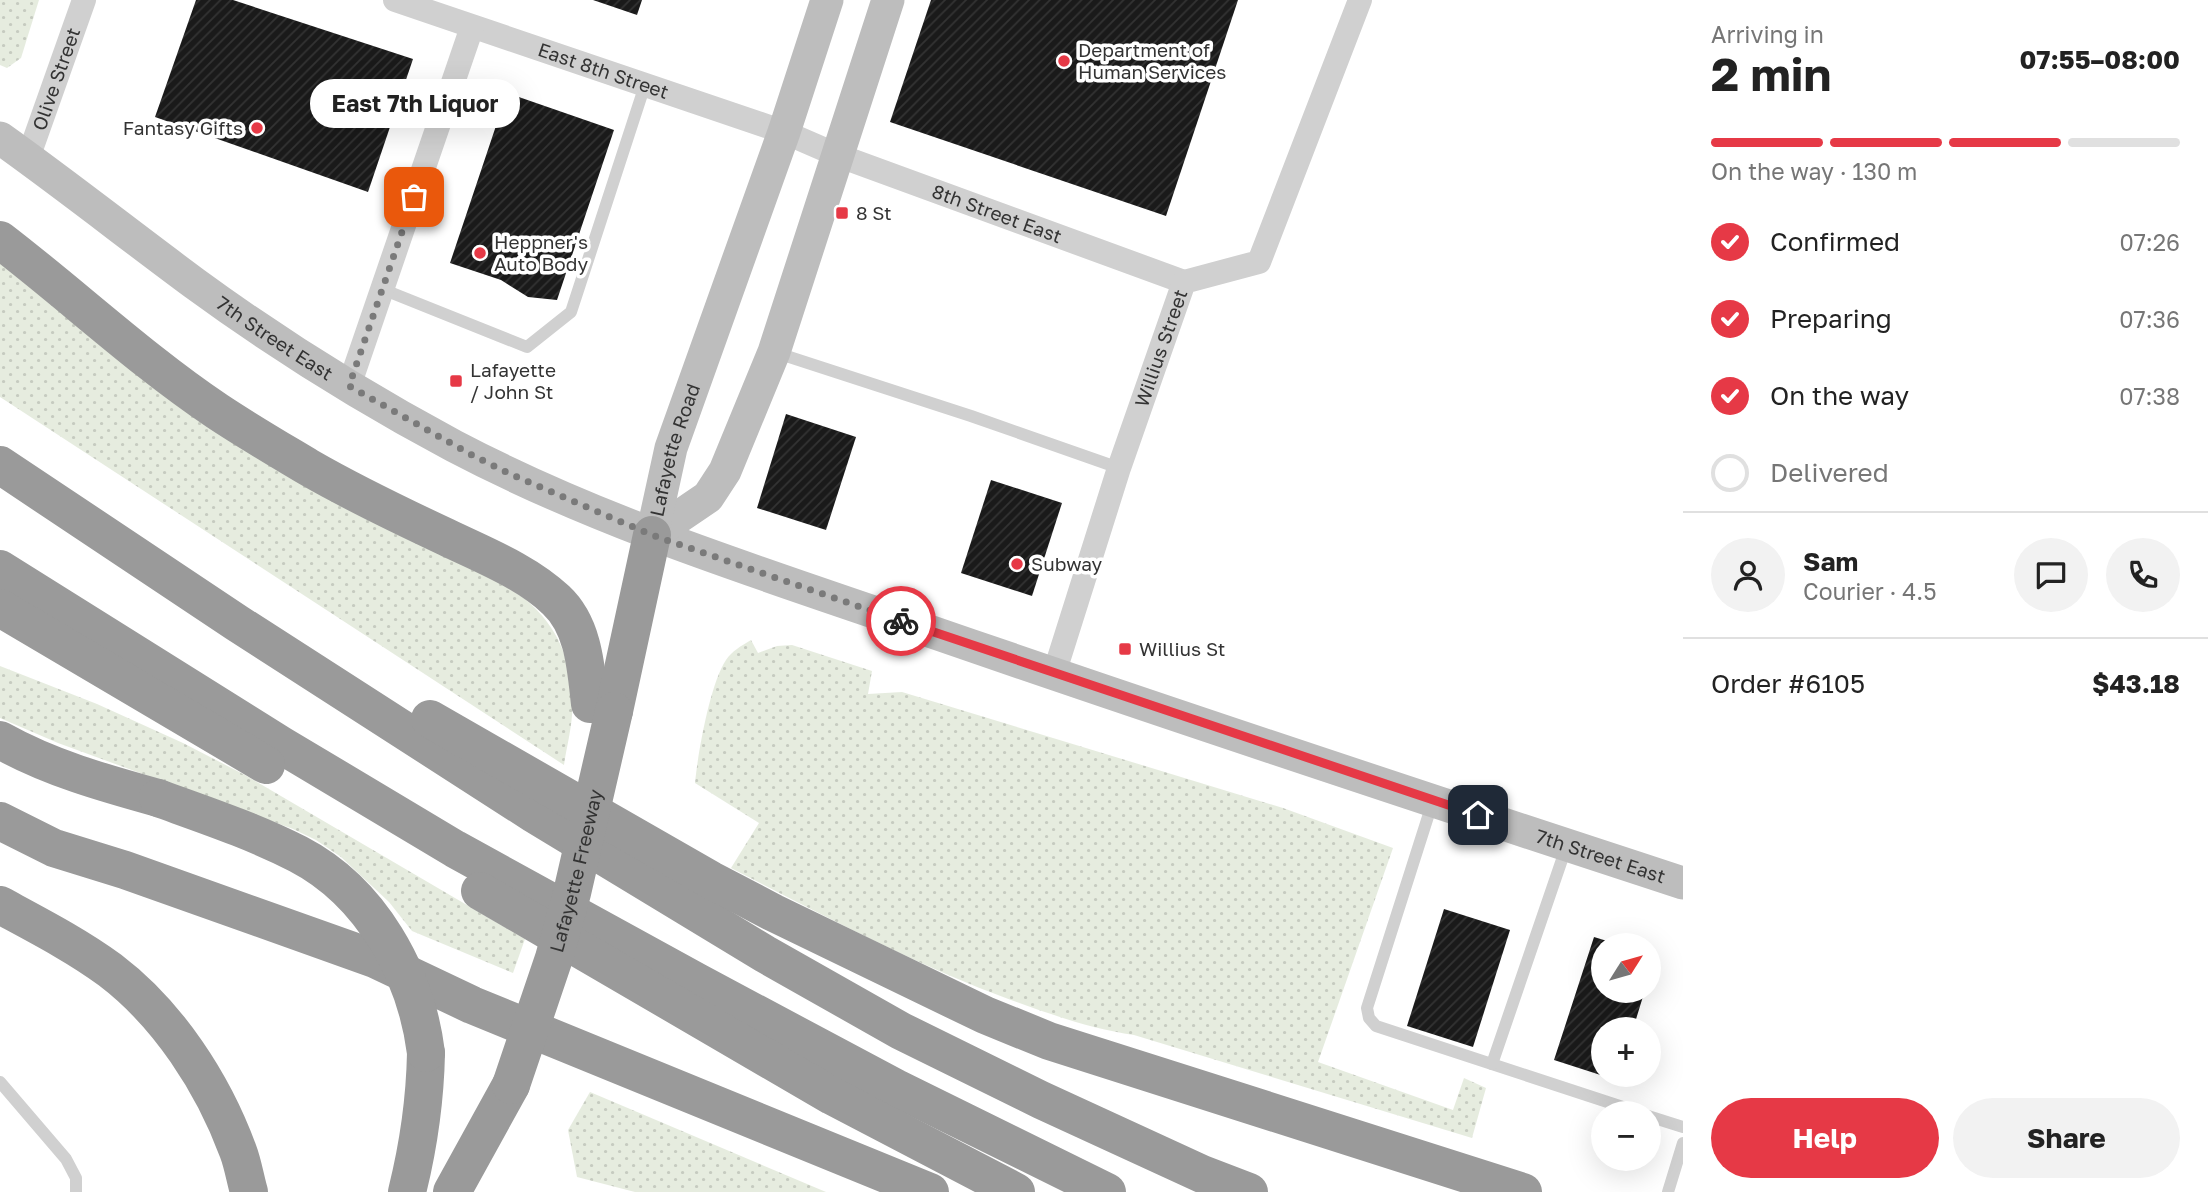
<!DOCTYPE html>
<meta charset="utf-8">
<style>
:root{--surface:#fff;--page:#f2f2f2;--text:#222;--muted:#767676;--line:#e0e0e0;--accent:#e63946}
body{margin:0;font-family:"Golos Text",sans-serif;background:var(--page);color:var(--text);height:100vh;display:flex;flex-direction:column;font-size:26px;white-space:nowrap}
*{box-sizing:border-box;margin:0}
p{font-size:23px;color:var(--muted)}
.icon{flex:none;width:38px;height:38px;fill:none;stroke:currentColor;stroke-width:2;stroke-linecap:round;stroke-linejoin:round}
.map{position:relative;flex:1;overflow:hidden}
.side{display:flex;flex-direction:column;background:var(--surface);width:525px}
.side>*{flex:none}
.needle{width:46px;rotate:53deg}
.buttons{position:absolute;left:1591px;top:933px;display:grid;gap:14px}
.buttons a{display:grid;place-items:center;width:70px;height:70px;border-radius:50%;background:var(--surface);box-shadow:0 7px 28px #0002;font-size:35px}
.pin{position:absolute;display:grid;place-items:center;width:60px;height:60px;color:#fff;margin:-30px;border-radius:14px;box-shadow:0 4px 10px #0006}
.courier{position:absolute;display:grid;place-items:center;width:70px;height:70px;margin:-35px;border:5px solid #e63946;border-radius:50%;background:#fff;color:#222;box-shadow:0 2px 9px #0007}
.bubble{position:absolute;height:49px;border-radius:24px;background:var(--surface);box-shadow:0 7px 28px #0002;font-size:23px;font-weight:700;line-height:49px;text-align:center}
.summary em{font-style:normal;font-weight:700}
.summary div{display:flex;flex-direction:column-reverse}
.summary{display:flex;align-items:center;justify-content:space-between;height:119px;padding:0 28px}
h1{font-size:46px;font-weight:700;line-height:52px}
.bar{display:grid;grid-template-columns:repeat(4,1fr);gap:10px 7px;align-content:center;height:84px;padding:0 28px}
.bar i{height:9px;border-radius:5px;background:var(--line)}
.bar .active{background:var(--accent)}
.bar p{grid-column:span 4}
.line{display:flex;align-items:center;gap:18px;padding:0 28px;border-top:2px solid var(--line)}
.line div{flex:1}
.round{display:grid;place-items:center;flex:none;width:74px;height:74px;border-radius:37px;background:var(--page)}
ol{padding:0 28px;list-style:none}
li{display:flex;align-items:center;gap:21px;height:77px}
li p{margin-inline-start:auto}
li .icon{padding:7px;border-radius:50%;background:var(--accent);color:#fff;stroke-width:4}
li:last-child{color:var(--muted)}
li i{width:38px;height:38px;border:4px solid var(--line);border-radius:50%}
.button{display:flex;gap:14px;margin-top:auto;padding:14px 28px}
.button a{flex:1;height:80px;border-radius:42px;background:var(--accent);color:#fff;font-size:28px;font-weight:700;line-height:80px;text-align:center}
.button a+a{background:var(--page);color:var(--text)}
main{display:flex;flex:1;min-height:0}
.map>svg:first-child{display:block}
</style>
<main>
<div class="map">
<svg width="1683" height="1192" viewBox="0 0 1683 1192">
<defs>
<pattern id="grass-dots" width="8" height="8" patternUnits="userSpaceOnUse" patternTransform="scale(1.75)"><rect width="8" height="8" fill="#e6ecdf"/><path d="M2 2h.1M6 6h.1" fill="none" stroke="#c6cbc0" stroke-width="1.8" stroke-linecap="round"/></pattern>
<pattern id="building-hatch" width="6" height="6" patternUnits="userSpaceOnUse" patternTransform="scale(1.75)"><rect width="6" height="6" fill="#1a1a1a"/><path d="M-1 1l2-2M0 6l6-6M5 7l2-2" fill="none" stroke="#333"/></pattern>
</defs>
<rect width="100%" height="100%" fill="#fff"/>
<g fill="url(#grass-dots)">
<polygon points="0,0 39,0 21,58 7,68 0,65"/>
<path d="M0,255L525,599C558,627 570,657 572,700C574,720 567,744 564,765L0,397Z"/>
<path d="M751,640L758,653L777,646L792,645L872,671L868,694L902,692L1283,808L1393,848L1318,1062L1453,1110L1464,1078L1486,1088L1472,1138L1134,1035C1092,1029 1052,1015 1011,1000C914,964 823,915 731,868L759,823L695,783C698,753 710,684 726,660C732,651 741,646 751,640Z"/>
<polygon points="0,666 97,704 183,743 245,775 525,939 513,973 412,931 389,902 341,857 316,840 293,829 58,743 0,718"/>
<polygon points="590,1092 826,1192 635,1192 577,1177 568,1130"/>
</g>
<g fill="url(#building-hatch)">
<polygon points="196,0 233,0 413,59 368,192 155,117"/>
<polygon points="593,0 642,0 637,15"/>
<polygon points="931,0 1238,0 1166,216 890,122"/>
<polygon points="507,93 614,130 557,300 528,297 501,280 450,263"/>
<polygon points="786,414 856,437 826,530 757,508"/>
<polygon points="991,480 1062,503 1032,596 961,573"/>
<polygon points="1444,909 1510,930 1473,1047 1407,1026"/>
<polygon points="1594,937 1617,944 1603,945 1603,990 1645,990 1633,1029 1603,1029 1603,1074 1618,1074 1616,1080 1554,1060"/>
<polygon points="1648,955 1656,957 1649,979 1648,979"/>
</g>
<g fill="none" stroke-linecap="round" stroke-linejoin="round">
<g stroke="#d0d0d0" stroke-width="12">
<polyline points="382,289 527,347 571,312 645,85"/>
<polyline points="774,352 971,416 1119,468"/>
<polyline points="1433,801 1367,1008 1369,1018 1376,1026 1641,1113"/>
<polyline points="1492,1064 1567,845"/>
<polyline points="0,1082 66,1159 76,1178 76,1192"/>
<polyline points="1648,1116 1683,1127"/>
<polyline points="1668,1192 1683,1143"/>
</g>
<g stroke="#d0d0d0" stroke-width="24">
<path id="s1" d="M395,0L784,132L837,155L1184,282"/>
<path id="s2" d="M28,158L84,0"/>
<polyline points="349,386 472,27"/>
<path id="s3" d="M1054,674L1119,468L1184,282L1259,262L1360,0"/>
</g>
<g stroke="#bdbdbd" stroke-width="33">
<path id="s4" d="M0,138C66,185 129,235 194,283C276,343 364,398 454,446C606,526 771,576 932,632C1181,718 1432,801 1683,883"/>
<polyline points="652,535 708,497 725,471 774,352 888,0"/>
<path id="s5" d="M652,535L671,448L784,132L827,0"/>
</g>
<g stroke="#9a9a9a" stroke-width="38">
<path d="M0,240C73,296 141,360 217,411C247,431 278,449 308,467C353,493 399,515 446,537C483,555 525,571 556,600C584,626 586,668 590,704"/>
<polyline points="0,465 237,623 534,814 765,954 901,1031 1041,1100 1202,1174 1249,1192"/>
<polyline points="0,569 281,745 455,849 697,982 896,1088 1107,1192"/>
<polyline points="0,608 266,765"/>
<polyline points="614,711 652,535"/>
<polyline points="430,719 711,880 774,913 985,1015 1049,1041 1523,1192"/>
<path d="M0,740C50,768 104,783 158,798"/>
<polyline points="0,821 54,848 125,870 375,959 472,1005 930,1192"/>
<polyline points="480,891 832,1096 1016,1192"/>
<path d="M0,905C37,925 76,945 110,970C168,1014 213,1083 238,1151C243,1164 245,1178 249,1192"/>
<path d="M407,1192C419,1144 425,1102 426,1053"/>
<polyline points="452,1192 511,1085"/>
</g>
<g stroke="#9a9a9a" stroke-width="38">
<path d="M158,798C205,815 253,831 298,854C371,892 416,973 426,1053"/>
<path id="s6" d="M511,1085L554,958L572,893L614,711"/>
</g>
</g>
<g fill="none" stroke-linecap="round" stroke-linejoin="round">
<polyline stroke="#7a7a7a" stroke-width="7" stroke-dasharray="0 12.6" points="414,197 349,386 472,455 510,474 603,514 652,535 901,621"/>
<polyline stroke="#e63946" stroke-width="9" points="901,621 1478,815"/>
</g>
<g fill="#e63946" stroke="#fff" stroke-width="2.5">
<circle cx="1064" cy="61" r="7"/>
<circle cx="257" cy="128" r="7"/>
<rect x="835" y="206" width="14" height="14" rx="3.5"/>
<circle cx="480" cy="253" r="7"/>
<rect x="449" y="374" width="14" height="14" rx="3.5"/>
<circle cx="1017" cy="564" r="7"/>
<rect x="1118" y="642" width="14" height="14" rx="3.5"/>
</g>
<g text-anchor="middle" stroke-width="7" stroke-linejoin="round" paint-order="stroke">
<g font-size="19" fill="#333" stroke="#fff" text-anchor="start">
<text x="1078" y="57">Department of<tspan x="1078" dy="22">Human Services</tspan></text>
<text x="243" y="135" text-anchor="end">Fantasy Gifts</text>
<text x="856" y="220">8 St</text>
<text x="494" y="249">Heppner's<tspan x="494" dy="22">Auto Body</tspan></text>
<text x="470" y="377">Lafayette<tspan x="470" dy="22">/ John St</tspan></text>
<text x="1031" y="571">Subway</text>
<text x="1139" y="656">Willius St</text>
</g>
<g font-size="19" fill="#333" stroke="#fff">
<text dy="7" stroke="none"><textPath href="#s1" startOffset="220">East 8th Street</textPath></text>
<text dy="7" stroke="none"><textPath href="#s2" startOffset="84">Olive Street</textPath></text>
<text dy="7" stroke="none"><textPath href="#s1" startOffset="639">8th Street East</textPath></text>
<text dy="7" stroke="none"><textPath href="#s4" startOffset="340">7th Street East</textPath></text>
<text dy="7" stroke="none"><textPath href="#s3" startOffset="343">Willius Street</textPath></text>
<text dy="7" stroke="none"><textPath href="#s5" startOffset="88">Lafayette Road</textPath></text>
<text dy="7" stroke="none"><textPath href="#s4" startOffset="1768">7th Street East</textPath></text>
<text dy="7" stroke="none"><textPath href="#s6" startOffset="224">Lafayette Freeway</textPath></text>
</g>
</g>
</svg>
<div class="buttons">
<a><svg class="needle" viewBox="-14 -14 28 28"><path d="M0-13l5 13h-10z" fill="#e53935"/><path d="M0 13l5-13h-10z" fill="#767676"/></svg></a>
<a>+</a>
<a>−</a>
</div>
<div class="pin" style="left:414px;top:197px;background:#ea580c"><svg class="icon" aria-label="bag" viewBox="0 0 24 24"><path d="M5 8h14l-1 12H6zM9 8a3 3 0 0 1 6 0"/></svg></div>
<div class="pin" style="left:1478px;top:815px;background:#1f2937"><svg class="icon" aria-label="home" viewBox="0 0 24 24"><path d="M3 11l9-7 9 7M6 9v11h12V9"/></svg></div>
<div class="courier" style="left:901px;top:621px"><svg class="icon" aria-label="bike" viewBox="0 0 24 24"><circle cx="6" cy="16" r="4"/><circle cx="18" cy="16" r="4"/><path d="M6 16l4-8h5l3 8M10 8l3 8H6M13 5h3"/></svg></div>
<div class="bubble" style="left:310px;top:79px;width:210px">East 7th Liquor</div>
</div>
<section class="side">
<div class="summary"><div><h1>2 min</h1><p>Arriving in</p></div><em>07:55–08:00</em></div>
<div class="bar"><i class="active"></i><i class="active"></i><i class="active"></i><i></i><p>On the way · 130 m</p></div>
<ol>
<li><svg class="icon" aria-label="check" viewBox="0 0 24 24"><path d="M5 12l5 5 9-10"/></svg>Confirmed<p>07:26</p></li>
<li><svg class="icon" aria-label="check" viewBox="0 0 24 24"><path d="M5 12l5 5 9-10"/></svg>Preparing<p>07:36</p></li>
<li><svg class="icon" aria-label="check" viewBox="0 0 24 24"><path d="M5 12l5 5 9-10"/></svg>On the way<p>07:38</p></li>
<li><i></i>Delivered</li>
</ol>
<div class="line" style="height:126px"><a class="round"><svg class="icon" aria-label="person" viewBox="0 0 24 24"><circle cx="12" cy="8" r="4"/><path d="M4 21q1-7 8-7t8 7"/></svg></a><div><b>Sam</b><p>Courier · 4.5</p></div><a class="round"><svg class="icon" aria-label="chat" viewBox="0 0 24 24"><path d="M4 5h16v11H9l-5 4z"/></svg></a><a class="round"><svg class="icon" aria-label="phone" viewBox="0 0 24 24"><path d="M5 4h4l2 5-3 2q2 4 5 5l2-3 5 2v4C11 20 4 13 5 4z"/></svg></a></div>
<div class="line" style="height:91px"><div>Order #6105</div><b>$43.18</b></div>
<div class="button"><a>Help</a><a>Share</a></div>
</section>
</main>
